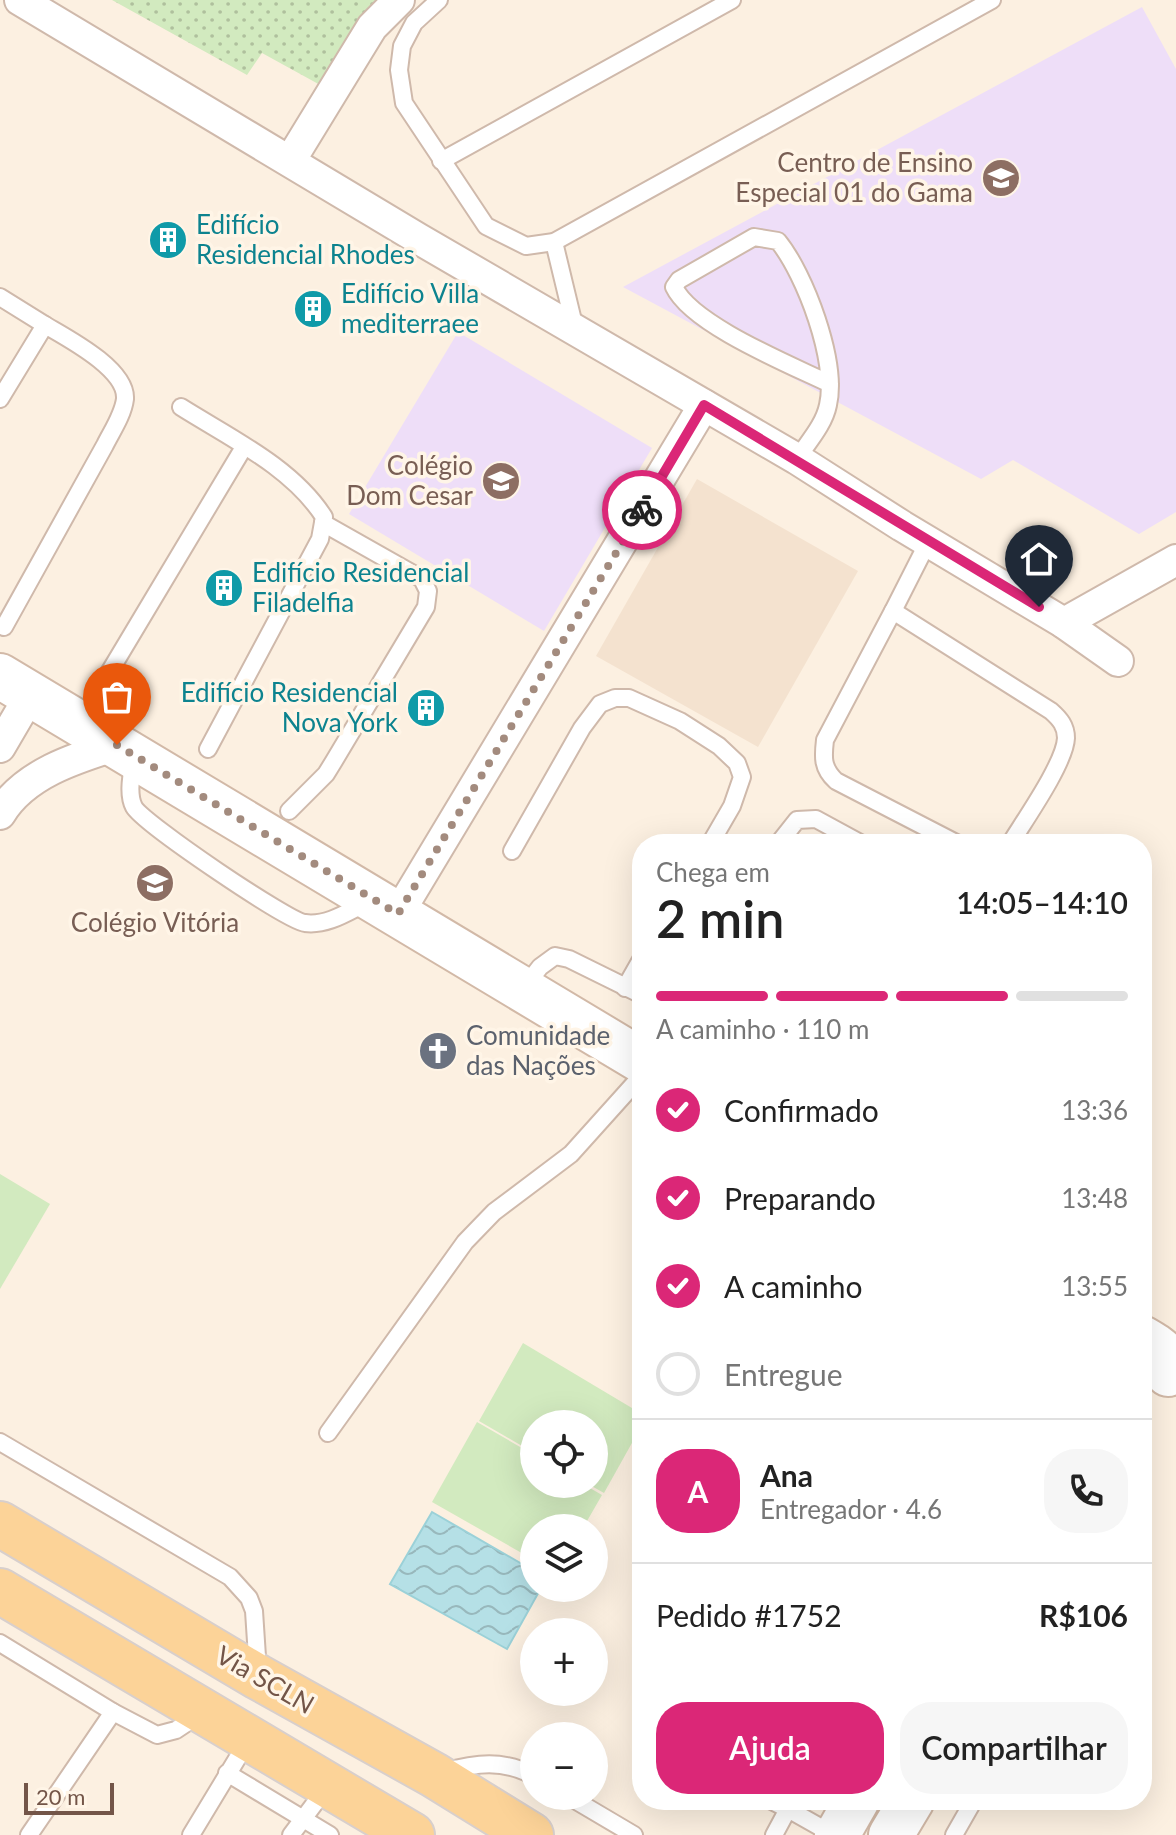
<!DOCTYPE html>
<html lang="pt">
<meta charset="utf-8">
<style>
:root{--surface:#fff;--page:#f6f6f6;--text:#222;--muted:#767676;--line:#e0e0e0;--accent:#db2777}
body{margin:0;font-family:Lato,sans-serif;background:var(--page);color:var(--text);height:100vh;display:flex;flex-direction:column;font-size:30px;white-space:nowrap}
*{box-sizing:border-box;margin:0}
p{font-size:26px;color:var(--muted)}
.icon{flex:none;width:44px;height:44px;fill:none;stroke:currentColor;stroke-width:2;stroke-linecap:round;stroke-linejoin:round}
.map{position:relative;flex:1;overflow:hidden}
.side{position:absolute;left:632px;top:834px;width:520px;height:976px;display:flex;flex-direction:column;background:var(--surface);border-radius:32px;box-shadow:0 8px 32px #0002}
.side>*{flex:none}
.controls{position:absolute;left:520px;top:1410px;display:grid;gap:16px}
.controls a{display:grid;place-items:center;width:88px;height:88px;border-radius:50%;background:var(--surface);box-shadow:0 8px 32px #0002;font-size:40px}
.scale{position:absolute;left:24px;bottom:20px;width:90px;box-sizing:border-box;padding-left:8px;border:4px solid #735548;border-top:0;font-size:22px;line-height:28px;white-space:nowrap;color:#735548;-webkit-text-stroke:6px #fff5e7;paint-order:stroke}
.pin{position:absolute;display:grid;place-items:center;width:68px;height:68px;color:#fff;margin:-82px -34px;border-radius:50% 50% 50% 0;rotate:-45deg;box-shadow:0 0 8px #0007}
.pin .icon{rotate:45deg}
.courier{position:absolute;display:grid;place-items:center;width:80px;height:80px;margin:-40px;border:6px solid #db2777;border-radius:50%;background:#fff;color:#222;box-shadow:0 2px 10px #0007}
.head em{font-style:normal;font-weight:600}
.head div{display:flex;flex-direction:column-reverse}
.head{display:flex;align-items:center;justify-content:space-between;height:136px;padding:0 24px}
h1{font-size:52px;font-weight:600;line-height:60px}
.bar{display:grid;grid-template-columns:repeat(4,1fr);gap:12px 8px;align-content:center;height:96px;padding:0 24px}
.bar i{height:10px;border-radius:6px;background:var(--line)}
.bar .selected{background:var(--accent)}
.bar p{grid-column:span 4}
.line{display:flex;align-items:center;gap:20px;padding:0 24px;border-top:2px solid var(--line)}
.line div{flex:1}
.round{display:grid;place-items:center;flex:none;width:84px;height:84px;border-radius:32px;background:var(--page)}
ol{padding:0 24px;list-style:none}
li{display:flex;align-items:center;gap:24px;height:88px}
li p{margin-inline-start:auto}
li .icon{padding:8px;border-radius:50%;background:var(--accent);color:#fff;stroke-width:4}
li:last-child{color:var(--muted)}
li i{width:44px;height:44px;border:4px solid var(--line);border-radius:50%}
.button{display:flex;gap:16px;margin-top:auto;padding:16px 24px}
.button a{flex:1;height:92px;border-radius:32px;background:var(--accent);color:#fff;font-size:32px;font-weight:600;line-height:92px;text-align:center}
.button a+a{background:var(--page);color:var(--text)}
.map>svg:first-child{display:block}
</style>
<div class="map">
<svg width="1176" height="1835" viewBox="0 0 1176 1835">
<defs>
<pattern id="green-dots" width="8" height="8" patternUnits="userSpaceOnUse" patternTransform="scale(2)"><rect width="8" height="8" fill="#d2eabf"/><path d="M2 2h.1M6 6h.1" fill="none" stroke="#afc09d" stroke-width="1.8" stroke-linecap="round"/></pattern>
<pattern id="water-waves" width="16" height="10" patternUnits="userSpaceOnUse" patternTransform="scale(2)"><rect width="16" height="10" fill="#b5e0e6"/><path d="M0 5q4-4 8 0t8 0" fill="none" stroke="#98b8bc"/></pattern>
</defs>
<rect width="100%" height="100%" fill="#fcf0e1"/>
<polygon fill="#f4e2cf" points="697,479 858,571 758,747 596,656"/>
<g fill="#eedef8">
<polygon points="1142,7 1176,69 1176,512 1139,534 1013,460 981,479 623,287"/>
<polygon points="458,332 652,448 544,631 349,514"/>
</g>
<polygon fill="url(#green-dots)" points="112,0 382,0 322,86 262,53 247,75"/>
<g fill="#d2eabf">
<polygon points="0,1174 50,1204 0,1289"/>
<polygon points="523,1343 642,1414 642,1425 604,1493 588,1484 594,1484 594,1424 534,1424 534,1453 479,1421"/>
<polygon points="477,1422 534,1455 534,1484 583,1484 602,1495 583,1528 534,1528 534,1560 432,1502"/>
</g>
<polygon fill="url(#water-waves)" stroke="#9bd1d8" stroke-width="2" points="432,1512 534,1571 534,1588 541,1588 507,1649 390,1584"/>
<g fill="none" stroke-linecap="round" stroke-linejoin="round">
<defs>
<g id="lane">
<polyline points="439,0 414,23 402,46 399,70 404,103 486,226 526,246 554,242 992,0"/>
<polyline points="441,161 732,0"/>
<polyline points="554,242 575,329"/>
<polyline points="0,297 45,325"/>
<path d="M0,399L45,325C67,338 127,369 125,399C123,415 112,431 105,445L4,627"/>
<path d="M181,407C230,438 292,467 324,517L320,539L208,749"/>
<path d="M797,459C808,442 824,425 828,405C838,362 805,274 778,241L754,237L679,280L674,287C692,325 791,365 830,384"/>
<polyline points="893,611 928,542"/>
<polyline points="101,686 244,447"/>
<path d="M134,759C132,773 127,794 134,807C144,824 289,922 305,923C328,926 349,911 368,902"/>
<polyline points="289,811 326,774 334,761 426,607 428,591 422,579 323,523"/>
<polyline points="778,844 797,820 816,819 862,844"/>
<path d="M958,844L836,781C822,768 823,757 825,740L893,611L1051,711C1060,719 1066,726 1066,738C1065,763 1024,821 1010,844"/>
<polyline points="512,851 582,728 600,704 615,698 629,698 680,721 719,746 737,763 742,777 732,806 710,844"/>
<polyline points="625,988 642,958"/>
<polyline points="523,989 540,967 555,956 569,959 642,995"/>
<polyline points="328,1433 465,1242 494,1212 571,1154 642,1075"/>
<polyline points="0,1442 230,1577 249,1598 254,1611 258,1672"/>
<polyline points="0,1643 113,1712 157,1735 176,1730 200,1714"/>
<path d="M443,1772C476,1763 503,1759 534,1776"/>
<polyline points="227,1773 330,1835"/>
<polyline points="568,1796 634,1835"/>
<polyline points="770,1800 788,1809 774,1835"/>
<polyline points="793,1800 788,1809 834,1835"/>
<polyline points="29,1835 113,1712"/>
<polyline points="191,1835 249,1739"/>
<polyline points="291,1835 327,1787"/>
<polyline points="954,1835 974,1800"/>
</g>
<g id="street">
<polyline points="20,0 419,239 797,459 902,526 1064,623 1176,560"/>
<polyline points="290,161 372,27 399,0"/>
<polyline points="1064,623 1118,661"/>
<polyline points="0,747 31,694"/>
<path d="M0,814C24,774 75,758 117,745"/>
<polyline points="398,914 704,405"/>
</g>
<g id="secondary">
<polyline points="0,676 642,1061"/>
<path d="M1142,1338C1160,1349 1168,1351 1168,1374"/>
<polyline points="837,1835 857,1800"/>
<polyline points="891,1835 912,1800"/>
</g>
<g id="primary">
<polyline points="0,1524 258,1677 434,1775 531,1835"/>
<polyline points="0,1591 412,1835"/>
</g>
</defs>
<use href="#lane" stroke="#cfb9ab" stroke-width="20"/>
<use href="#street" stroke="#cfb9ab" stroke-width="34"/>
<use href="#secondary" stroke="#d2b9a7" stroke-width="48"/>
<use href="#primary" stroke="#d8cfcc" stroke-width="48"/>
<use href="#lane" stroke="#fff" stroke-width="16"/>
<use href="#street" stroke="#fff" stroke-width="30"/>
<use href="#secondary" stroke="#fff" stroke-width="44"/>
<use href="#primary" stroke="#fcd398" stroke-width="44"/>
</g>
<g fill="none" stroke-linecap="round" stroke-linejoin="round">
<polyline stroke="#a38b7e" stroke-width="8" stroke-dasharray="0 14.4" points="117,745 398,914 642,510"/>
<polyline stroke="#db2777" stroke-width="10" points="642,510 704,405 1039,607"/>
</g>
<defs>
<symbol id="school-disc" viewBox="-11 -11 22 22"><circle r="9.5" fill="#8d6e63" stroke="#fff5e7"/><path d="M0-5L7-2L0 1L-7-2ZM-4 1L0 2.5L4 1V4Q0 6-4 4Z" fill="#fff"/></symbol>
<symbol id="building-disc" viewBox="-11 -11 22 22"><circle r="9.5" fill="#0f9aa8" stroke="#fff5e7"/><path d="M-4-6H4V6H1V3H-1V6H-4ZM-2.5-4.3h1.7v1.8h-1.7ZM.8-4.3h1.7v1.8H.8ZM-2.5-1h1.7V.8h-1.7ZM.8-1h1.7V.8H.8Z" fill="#fff"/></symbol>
<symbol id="university-disc" viewBox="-11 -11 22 22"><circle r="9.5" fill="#8d6e63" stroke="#fff5e7"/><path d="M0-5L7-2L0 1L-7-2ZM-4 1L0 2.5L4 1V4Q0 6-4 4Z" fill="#fff"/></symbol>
<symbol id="church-disc" viewBox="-11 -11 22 22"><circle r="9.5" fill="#6b7280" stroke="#fff5e7"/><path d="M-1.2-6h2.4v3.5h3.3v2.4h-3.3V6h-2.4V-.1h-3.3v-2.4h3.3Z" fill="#fff"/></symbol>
</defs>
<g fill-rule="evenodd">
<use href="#school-disc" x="979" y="156" width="44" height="44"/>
<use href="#building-disc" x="146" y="218" width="44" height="44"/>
<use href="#building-disc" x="291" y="287" width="44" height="44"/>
<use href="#university-disc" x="479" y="459" width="44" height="44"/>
<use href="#building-disc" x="202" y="566" width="44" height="44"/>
<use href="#building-disc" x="404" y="686" width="44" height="44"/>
<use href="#university-disc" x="133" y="861" width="44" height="44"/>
<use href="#church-disc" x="416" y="1029" width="44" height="44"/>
</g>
<g text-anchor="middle" stroke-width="7" stroke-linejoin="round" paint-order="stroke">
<g font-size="26" fill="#785e54" stroke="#fff5e7" text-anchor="end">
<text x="973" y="172">Centro de Ensino<tspan x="973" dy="30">Especial 01 do Gama</tspan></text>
<text x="473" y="475">Colégio<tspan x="473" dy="30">Dom Cesar</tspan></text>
<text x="155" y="932" text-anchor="middle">Colégio Vitória</text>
</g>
<g font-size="26" fill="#0d838f" stroke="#fff5e7" text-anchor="start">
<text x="196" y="234">Edifício<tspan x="196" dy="30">Residencial Rhodes</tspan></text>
<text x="341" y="303">Edifício Villa<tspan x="341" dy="30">mediterraee</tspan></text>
<text x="252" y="582">Edifício Residencial<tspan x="252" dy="30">Filadelfia</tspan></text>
<text x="398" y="702" text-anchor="end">Edifício Residencial<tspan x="398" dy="30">Nova York</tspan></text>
</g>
<g font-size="26" fill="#5b616d" stroke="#fff5e7" text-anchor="start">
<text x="466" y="1045">Comunidade<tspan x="466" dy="30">das Nações</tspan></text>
</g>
<g font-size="26" fill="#735548" stroke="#fff5e7">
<text transform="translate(265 1680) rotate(30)" y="9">Via SCLN</text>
</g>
</g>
</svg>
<div class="controls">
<a><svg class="icon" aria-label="locate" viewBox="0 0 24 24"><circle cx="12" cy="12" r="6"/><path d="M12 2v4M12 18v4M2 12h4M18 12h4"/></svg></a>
<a><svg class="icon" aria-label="layers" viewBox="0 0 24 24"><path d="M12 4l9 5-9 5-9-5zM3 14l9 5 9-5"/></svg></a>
<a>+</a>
<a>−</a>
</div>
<div class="scale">20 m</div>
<div class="pin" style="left:117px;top:745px;background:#ea580c"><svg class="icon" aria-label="bag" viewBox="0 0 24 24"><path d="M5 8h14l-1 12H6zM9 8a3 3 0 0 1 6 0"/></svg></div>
<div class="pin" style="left:1039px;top:607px;background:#1f2937"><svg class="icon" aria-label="home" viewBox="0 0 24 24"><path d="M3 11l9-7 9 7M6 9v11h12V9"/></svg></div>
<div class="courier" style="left:642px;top:510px"><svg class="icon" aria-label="bike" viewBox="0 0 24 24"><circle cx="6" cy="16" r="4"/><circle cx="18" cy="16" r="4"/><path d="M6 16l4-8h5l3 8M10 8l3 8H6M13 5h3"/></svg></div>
<section class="side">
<div class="head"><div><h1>2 min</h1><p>Chega em</p></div><em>14:05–14:10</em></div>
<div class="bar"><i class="selected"></i><i class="selected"></i><i class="selected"></i><i></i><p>A caminho · 110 m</p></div>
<ol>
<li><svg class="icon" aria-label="check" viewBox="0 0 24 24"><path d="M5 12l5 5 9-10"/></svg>Confirmado<p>13:36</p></li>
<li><svg class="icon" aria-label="check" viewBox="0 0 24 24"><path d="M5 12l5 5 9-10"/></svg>Preparando<p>13:48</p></li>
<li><svg class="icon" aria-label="check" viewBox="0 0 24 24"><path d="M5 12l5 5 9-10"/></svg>A caminho<p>13:55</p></li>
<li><i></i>Entregue</li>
</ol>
<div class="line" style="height:144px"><b class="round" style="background:var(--accent);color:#fff">A</b><div><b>Ana</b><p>Entregador · 4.6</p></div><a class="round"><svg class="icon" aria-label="phone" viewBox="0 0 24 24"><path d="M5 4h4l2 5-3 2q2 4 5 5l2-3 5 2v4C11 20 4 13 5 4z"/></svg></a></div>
<div class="line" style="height:104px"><div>Pedido #1752</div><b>R$106</b></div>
<div class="button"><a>Ajuda</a><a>Compartilhar</a></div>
</section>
</div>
